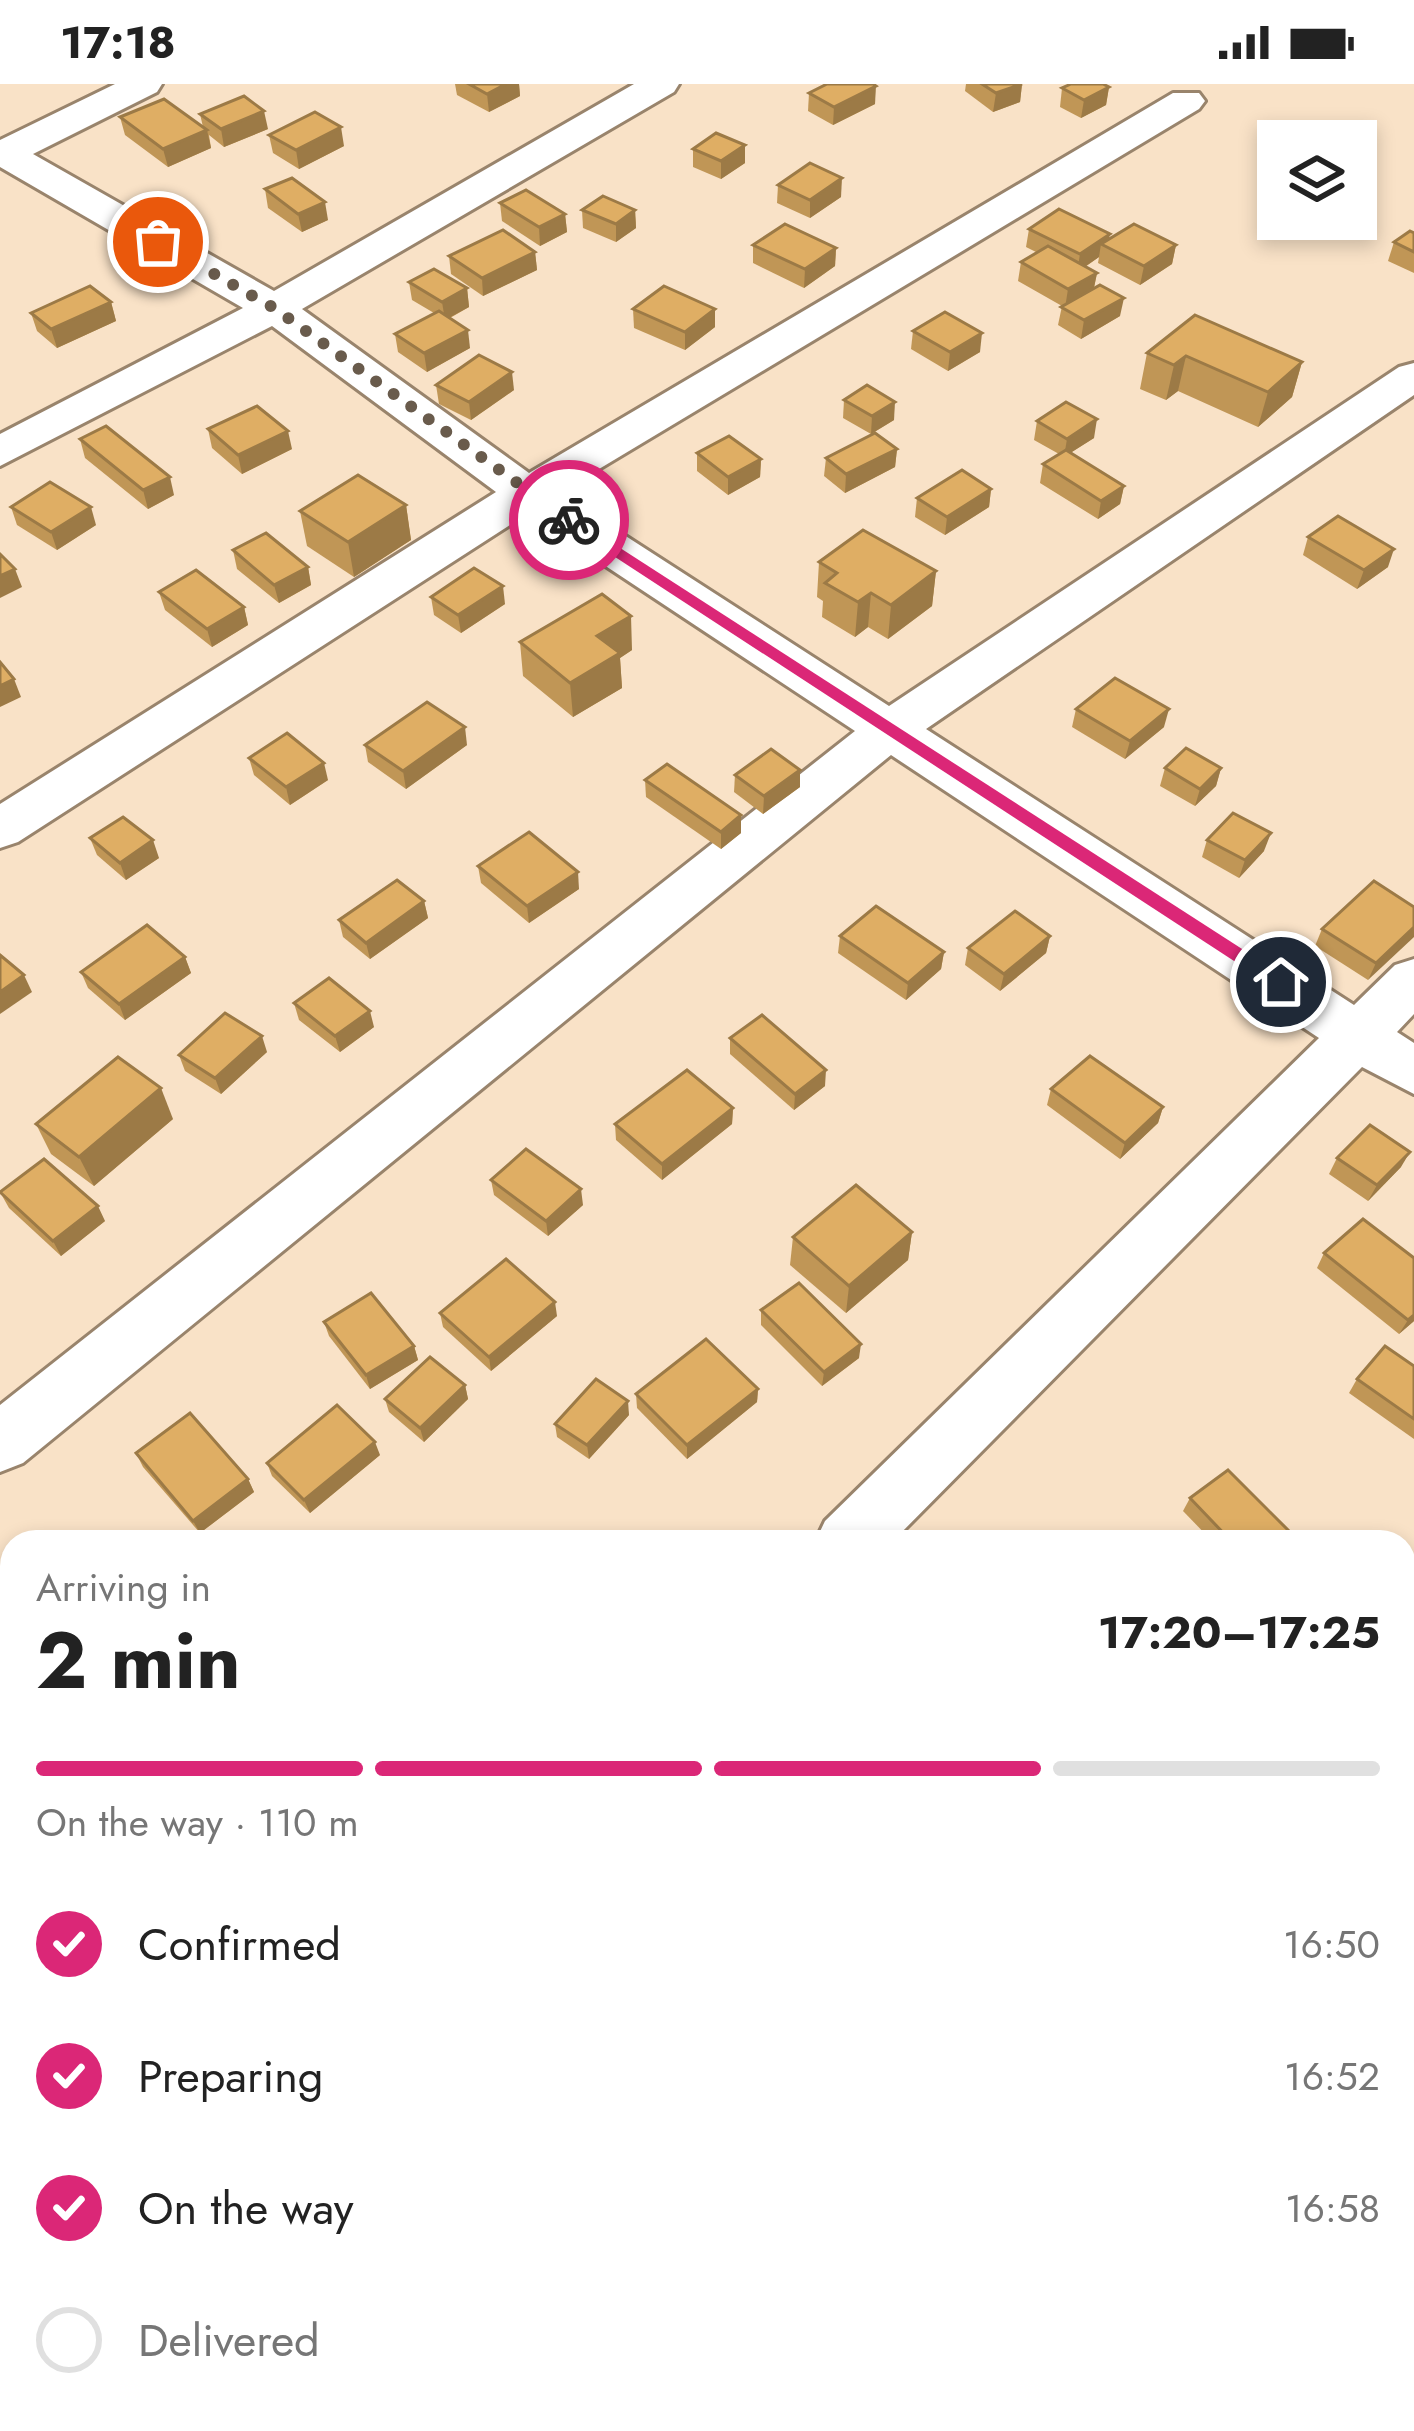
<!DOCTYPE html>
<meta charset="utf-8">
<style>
:root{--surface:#fff;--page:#f2f2f2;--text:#222;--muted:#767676;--line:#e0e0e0;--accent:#db2777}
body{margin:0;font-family:Jost,sans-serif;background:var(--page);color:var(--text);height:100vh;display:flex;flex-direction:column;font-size:45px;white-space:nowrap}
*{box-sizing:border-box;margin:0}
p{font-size:39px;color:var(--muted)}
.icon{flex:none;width:66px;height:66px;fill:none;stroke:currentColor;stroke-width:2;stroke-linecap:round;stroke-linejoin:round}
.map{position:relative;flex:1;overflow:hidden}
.drawer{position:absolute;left:0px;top:1446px;width:1416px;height:903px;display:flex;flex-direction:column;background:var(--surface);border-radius:36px 36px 0 0;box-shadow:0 6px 18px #0003}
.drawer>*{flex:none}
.buttons{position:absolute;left:1257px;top:36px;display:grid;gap:24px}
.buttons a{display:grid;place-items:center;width:120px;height:120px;border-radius:0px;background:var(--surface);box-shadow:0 6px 18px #0003;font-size:60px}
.pin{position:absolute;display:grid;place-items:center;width:102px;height:102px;color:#fff;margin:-51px;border:6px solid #fff;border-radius:50%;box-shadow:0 3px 12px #0007}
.courier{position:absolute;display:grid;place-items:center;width:120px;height:120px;margin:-60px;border:9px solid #db2777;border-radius:50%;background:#fff;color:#222;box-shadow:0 3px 15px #0007}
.headline em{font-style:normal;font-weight:700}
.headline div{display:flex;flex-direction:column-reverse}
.headline{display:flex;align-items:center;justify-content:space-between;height:204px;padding:0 36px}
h1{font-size:78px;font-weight:700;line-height:90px}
.bar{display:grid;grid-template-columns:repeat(4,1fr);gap:18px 12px;align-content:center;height:144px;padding:0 36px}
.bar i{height:15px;border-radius:9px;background:var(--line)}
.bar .active{background:var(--accent)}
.bar p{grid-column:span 4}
ol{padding:0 36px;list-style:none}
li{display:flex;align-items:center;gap:36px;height:132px}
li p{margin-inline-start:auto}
li .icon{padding:12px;border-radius:50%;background:var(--accent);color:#fff;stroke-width:4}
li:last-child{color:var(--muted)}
li i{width:66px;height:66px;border:6px solid var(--line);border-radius:50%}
.status{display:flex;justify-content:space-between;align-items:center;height:84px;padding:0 60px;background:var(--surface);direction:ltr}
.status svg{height:33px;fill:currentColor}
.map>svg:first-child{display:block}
</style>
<div class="status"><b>17:18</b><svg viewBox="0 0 49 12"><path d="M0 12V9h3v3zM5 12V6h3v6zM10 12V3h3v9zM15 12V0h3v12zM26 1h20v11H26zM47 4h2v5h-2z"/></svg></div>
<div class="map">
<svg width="1414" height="2347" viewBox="0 0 1414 2347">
<rect width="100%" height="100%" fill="#f9e2c7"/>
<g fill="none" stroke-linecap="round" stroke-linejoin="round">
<defs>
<g id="street">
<polygon points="115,0 162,0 157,8 33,70 274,207 634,0 679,0 674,8 302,225 529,389 1173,9 1199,9 1205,17 1199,25 559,409 889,622 1399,283 1414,279 1414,311 926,645 1354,921 1395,881 1414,875 1414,930 1397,948 1414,959 1414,1010 1362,983 892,1458 815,1458 825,1437 1319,954 891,671 23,1379 0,1388 0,1321 855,647 527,430 18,758 0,764 0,720 496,408 272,242 0,382 0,350 243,224 0,83 0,56"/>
<polygon points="1414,1983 1414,2069 1404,2073 1404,1987"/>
<polygon points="12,2250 15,2337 0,2343 0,2255"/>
<polygon points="1141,2337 1227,2337 1223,2347 1136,2347"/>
</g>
</defs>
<use href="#street" stroke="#99846c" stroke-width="6"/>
<use href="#street" fill="#fff" fill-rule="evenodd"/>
</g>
<g fill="#c09656">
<polygon points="455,0 519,0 520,12 489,28 457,11"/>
<polygon points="966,0 1022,0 1020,18 993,28 965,7"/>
<polygon points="1109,3 1106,21 1081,34 1060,23 1062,4"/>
<polygon points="809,9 875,20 833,41 808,27"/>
<polygon points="200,30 268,45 224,63 209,51 211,64 168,83 125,51 120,33 203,43"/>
<polygon points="269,51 344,62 299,85 273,69"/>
<polygon points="693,65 745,79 721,95 693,83"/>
<polygon points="778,101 841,113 810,134 777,119"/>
<polygon points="265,105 328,136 302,148 268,124"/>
<polygon points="500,119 565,130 567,148 540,162 502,137"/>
<polygon points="582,126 635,126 636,144 616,158 583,144"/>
<polygon points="1029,145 1109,155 1176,161 1172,180 1140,201 1098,179 1099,173 1085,183 1097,189 1094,204 1120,232 1081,255 1058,241 1062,222 1018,197 1021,178 1038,169 1026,163"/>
<polygon points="1414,148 1414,189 1388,177 1394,158"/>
<polygon points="753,161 836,164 835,182 804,204 753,179"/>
<polygon points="535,168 537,186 483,212 451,190 449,172"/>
<polygon points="409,198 467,204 469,223 450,234 470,264 427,288 398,268 395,250 434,229 412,216"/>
<polygon points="111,218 116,237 57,264 37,247 31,229"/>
<polygon points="633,225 715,243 685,266 634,244"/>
<polygon points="913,247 980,268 948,287 911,265"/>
<polygon points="1147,269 1302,278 1292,313 1258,343 1178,307 1166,316 1140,305"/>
<polygon points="436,301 514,306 471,336 439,320"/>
<polygon points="844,316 894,336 871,350 843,334"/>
<polygon points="1037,337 1094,354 1070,369 1124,402 1120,420 1098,435 1040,399 1043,380 1059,370 1034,356"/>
<polygon points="208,345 292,365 242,390 212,364"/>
<polygon points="80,355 174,411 148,425 85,374"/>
<polygon points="897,365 895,383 845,409 824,392 826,374"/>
<polygon points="697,369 761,375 760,393 728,411 697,387"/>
<polygon points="991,405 989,423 945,451 915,433 917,414"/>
<polygon points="406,421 411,456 354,493 307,462 300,427"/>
<polygon points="11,423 96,441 57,466 17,441"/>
<polygon points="1308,453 1388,483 1357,505 1303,471"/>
<polygon points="233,466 308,483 311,501 279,519 237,485"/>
<polygon points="819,478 936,487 932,522 888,555 868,543 855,553 822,533 823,517 817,513"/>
<polygon points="159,508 244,523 248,541 212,563 165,526"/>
<polygon points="431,513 505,520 461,549 434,531"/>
<polygon points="520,558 632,566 620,574 622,604 573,633 523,592"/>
<polygon points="1076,625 1164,643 1125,675 1072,643"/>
<polygon points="365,661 467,661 406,705 368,678"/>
<polygon points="249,674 328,696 290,721 254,691"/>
<polygon points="1165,684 1221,684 1216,702 1195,722 1160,702"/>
<polygon points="735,691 800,703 763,730 734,708"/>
<polygon points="645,696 741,731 741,749 721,765 646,713"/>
<polygon points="90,754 159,774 126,796 97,771"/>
<polygon points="1207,756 1264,767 1239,794 1202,773"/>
<polygon points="478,782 579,805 529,839 481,799"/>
<polygon points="424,817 428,834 370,875 343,853 339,836"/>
<polygon points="1414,823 1368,896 1315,862 1322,845"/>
<polygon points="840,852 944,868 941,885 906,916 838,869"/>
<polygon points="1050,852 1046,869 1000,907 965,881 968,864"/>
<polygon points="185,873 191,889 125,936 88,904 81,888"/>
<polygon points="294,919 374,943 340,968 299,936"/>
<polygon points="730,954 825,1002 794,1026 730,970"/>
<polygon points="267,968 221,1010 185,987 179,971"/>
<polygon points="1051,1005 1163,1023 1158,1039 1120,1075 1047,1021"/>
<polygon points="733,1024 732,1040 662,1096 616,1056 615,1040"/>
<polygon points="173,1035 94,1102 51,1070 36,1040"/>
<polygon points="1337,1074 1401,1083 1368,1117 1329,1090"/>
<polygon points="491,1096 583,1121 548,1152 494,1111"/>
<polygon points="0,1108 105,1137 61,1172 9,1124"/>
<polygon points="912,1148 908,1176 846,1229 790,1181 793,1153"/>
<polygon points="1324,1169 1414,1237 1399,1250 1317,1184"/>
<polygon points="761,1226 859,1274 822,1302 761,1241"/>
<polygon points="440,1229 557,1232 491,1287 443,1243"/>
<polygon points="324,1238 414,1262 418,1276 370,1305 329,1252"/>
<polygon points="1414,1282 1414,1355 1349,1309 1357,1295"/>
<polygon points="465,1301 468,1315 424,1358 389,1328 385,1315"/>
<polygon points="758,1305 757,1318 687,1375 637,1324 636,1310"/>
<polygon points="629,1331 589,1375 557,1353 555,1340"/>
<polygon points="136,1369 248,1395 254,1408 200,1449 143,1383"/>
<polygon points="380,1371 310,1429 272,1392 267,1379"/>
<polygon points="1190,1414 1297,1455 1295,1458 1213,1458 1183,1427"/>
</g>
<g fill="#9c7a46">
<polygon points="506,0 519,0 520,12 489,28 487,10"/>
<polygon points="1022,0 1020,18 993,28 996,9"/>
<polygon points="876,2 875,20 833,41 834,23"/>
<polygon points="1109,3 1106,21 1081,34 1084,16"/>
<polygon points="264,27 268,45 224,63 221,45"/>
<polygon points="341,43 344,62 299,85 296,66"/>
<polygon points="207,46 211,64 168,83 163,65"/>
<polygon points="745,61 745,79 721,95 721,77"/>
<polygon points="1370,70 1364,88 1356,93 1356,78"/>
<polygon points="842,94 841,113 810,134 810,116"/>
<polygon points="325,118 328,136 302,148 298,130"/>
<polygon points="635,126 636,144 616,158 616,140"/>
<polygon points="565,130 567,148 540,162 539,143"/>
<polygon points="1110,150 1107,164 1101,160 1099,173 1077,188 1080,170"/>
<polygon points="1176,161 1172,180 1140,201 1144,182"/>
<polygon points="836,164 835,182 804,204 805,185"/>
<polygon points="535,168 537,186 483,212 482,194"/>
<polygon points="1097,189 1093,208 1065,224 1068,205"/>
<polygon points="467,204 469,223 445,236 442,218"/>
<polygon points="1124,214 1120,232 1081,255 1084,236"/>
<polygon points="111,218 116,237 57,264 51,245"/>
<polygon points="715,225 715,243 685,266 685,248"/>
<polygon points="468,246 470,264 427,288 424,269"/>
<polygon points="982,249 980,268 948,287 950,268"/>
<polygon points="1186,272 1178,307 1166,316 1174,281"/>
<polygon points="1302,278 1292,313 1258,343 1268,308"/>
<polygon points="512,288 514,306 471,336 469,318"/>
<polygon points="895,318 894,336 871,350 872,332"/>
<polygon points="1097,335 1094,354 1064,373 1067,355"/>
<polygon points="288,347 292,365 242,390 238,371"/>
<polygon points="897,365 895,383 845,409 846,390"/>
<polygon points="761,375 760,393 728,411 728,393"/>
<polygon points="170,393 174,411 148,425 143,406"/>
<polygon points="1124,402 1120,420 1098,435 1101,417"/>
<polygon points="991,405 989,423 945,451 947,433"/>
<polygon points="406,421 411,456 354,493 348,458"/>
<polygon points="91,423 96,441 57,466 51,448"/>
<polygon points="1394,465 1388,483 1357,505 1364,486"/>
<polygon points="308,483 311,501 279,519 274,501"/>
<polygon points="15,485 22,503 0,514 0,492"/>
<polygon points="936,487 932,522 888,555 891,521"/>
<polygon points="503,502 505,520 461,549 458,531"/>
<polygon points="871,509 868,543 855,553 858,518"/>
<polygon points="244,523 248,541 212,563 207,545"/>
<polygon points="631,532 632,566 620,574 622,604 573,633 570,599 597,552"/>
<polygon points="14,595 21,613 0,623 0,602"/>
<polygon points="1169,625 1164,643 1125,675 1130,657"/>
<polygon points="465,643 467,661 406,705 403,687"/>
<polygon points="324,679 328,696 290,721 286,703"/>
<polygon points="1221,684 1216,702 1195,722 1200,705"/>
<polygon points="800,686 800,703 763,730 764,712"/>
<polygon points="741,731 741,749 721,765 721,748"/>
<polygon points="1271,749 1264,767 1239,794 1245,776"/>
<polygon points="153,756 159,774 126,796 120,779"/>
<polygon points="578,788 579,805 529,839 527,822"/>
<polygon points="424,817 428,834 370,875 366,859"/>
<polygon points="1414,843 1414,853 1368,896 1376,879"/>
<polygon points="1050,852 1046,869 1000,907 1004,890"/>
<polygon points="944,868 941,885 906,916 908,899"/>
<polygon points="185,873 191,889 125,936 119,920"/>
<polygon points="24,891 32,908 0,930 0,908"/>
<polygon points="370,927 374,943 340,968 335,952"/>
<polygon points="262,952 267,968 221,1010 215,994"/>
<polygon points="826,986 825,1002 794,1026 795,1010"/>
<polygon points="161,1004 173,1035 94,1102 79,1073"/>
<polygon points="1163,1023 1158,1039 1120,1075 1125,1059"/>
<polygon points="733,1024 732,1040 662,1096 662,1080"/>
<polygon points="1410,1068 1401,1083 1368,1117 1377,1101"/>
<polygon points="581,1105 583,1121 548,1152 546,1137"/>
<polygon points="98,1122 105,1137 61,1172 53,1157"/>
<polygon points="912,1148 908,1176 846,1229 849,1202"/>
<polygon points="555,1218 557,1232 491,1287 489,1273"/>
<polygon points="1414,1231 1414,1237 1399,1250 1408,1236"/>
<polygon points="861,1260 859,1274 822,1302 824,1288"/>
<polygon points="414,1262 418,1276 370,1305 366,1291"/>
<polygon points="465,1301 468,1315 424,1358 420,1344"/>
<polygon points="758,1305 757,1318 687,1375 687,1361"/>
<polygon points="628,1317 629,1331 589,1375 587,1361"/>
<polygon points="375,1358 380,1371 310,1429 304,1416"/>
<polygon points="248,1395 254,1408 200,1449 193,1437"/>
</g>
<g fill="#dfae64" stroke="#9c7a46" stroke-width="3">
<polygon points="469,0 506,0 487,10"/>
<polygon points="827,0 873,0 876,2 834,23 809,9"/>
<polygon points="982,0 1022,0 996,9"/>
<polygon points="1071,0 1103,0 1109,3 1084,16 1062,4"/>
<polygon points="244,12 264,27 221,45 200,30"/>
<polygon points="164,15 207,46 163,65 120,33"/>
<polygon points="315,28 341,43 296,66 269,51"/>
<polygon points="716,49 745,61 721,77 693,65"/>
<polygon points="1324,49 1342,57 1310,57"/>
<polygon points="1356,64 1370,70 1356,78"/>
<polygon points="810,79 842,94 810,116 778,101"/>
<polygon points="292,94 325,118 298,130 265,105"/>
<polygon points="526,106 565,130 539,143 500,119"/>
<polygon points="603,112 635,126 616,140 582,126"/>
<polygon points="1059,125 1110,150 1080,170 1029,145"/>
<polygon points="785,140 836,164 805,185 753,161"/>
<polygon points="1134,140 1176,161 1144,182 1101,160"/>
<polygon points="503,146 535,168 482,194 449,172"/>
<polygon points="1410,147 1414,149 1414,168 1394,158"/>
<polygon points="1048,162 1097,189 1068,205 1021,178"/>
<polygon points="434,185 467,204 442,218 409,198"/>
<polygon points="1100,201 1124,214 1084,236 1061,223"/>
<polygon points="90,202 111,218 51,245 31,229"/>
<polygon points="664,202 715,225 685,248 633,225"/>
<polygon points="439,227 468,246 424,269 395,250"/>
<polygon points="945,228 982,249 950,268 913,247"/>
<polygon points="1195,231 1302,278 1268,308 1186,272 1174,281 1147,269"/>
<polygon points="479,271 512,288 469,318 436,301"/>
<polygon points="867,301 895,318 872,332 844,316"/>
<polygon points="1066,318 1097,335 1067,355 1037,337"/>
<polygon points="257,322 288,347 238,371 208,345"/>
<polygon points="106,342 170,393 143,406 80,355"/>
<polygon points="875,349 897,365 846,390 826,374"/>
<polygon points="729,352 761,375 728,393 697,369"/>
<polygon points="1066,366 1124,402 1101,417 1043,380"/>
<polygon points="962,386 991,405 947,433 917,414"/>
<polygon points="358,391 406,421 348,458 300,427"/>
<polygon points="50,398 91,423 51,448 11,423"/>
<polygon points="1338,432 1394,465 1364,486 1308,453"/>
<polygon points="863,446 936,487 891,521 871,509 858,518 825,499 837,489 819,478"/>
<polygon points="266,449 308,483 274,501 233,466"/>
<polygon points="0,470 15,485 0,492"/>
<polygon points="474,484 503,502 458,531 431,513"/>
<polygon points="196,486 244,523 207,545 159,508"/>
<polygon points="602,510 631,532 597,552 620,569 570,599 520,558"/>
<polygon points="0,578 14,595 0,602"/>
<polygon points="1115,594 1169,625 1130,657 1076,625"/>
<polygon points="427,618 465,643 403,687 365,661"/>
<polygon points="287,649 324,679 286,703 249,674"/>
<polygon points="1186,664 1221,684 1200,705 1165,684"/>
<polygon points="771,665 800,686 764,712 735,691"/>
<polygon points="667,680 741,731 721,748 645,696"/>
<polygon points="1233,729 1271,749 1245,776 1207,756"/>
<polygon points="123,733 153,756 120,779 90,754"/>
<polygon points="529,748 578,788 527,822 478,782"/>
<polygon points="397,796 424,817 366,859 339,836"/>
<polygon points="1374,797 1414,823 1414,843 1376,879 1322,845"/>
<polygon points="876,822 944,868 908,899 840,852"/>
<polygon points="1015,827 1050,852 1004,890 968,864"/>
<polygon points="147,841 185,873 119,920 81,888"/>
<polygon points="0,871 24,891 0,908"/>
<polygon points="329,894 370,927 335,952 294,919"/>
<polygon points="225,929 262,952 215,994 179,971"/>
<polygon points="762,931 826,986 795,1010 730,954"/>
<polygon points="1090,972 1163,1023 1125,1059 1051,1005"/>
<polygon points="118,973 161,1004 79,1073 36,1040"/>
<polygon points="687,986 733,1024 662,1080 615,1040"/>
<polygon points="1370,1041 1410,1068 1377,1101 1337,1074"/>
<polygon points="526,1065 581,1105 546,1137 491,1096"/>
<polygon points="44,1075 98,1122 53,1157 0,1108"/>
<polygon points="856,1101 912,1148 849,1202 793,1153"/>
<polygon points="1363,1135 1414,1174 1414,1231 1408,1236 1324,1169"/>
<polygon points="506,1175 555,1218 489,1273 440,1229"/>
<polygon points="799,1199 861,1260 824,1288 761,1226"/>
<polygon points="371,1209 414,1262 366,1291 324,1238"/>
<polygon points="706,1255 758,1305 687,1361 636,1310"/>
<polygon points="1385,1262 1414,1282 1414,1335 1357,1295"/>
<polygon points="430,1273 465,1301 420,1344 385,1315"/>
<polygon points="596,1295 628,1317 587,1361 555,1340"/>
<polygon points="337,1321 375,1358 304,1416 267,1379"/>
<polygon points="190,1329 248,1395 193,1437 136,1369"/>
<polygon points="1228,1386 1297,1455 1293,1458 1232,1458 1190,1414"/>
<polygon points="1404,1878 1413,1885 1404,1898"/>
<polygon points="423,2337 464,2337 458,2347 434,2347"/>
</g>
<polygon fill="#db2777" points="569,431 1287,894 1287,903 1274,903 563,439 561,436"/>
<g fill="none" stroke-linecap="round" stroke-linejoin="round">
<polyline stroke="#695b4c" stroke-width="12" stroke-dasharray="0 21.6" points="158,158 274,224 569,436"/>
</g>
</svg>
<div class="buttons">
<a><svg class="icon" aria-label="layers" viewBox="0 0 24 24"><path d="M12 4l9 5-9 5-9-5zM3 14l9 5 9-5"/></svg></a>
</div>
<div class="pin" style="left:158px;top:158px;background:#ea580c"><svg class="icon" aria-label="bag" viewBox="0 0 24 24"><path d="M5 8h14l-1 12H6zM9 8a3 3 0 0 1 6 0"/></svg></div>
<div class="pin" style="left:1281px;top:898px;background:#1f2937"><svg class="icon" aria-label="home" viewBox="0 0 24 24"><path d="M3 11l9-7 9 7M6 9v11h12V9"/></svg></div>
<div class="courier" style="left:569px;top:436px"><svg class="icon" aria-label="bike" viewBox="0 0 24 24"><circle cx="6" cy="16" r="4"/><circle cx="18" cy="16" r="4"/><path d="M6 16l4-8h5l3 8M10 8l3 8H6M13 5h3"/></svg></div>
<section class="drawer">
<div class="headline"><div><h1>2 min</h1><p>Arriving in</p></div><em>17:20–17:25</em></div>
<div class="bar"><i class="active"></i><i class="active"></i><i class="active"></i><i></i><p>On the way · 110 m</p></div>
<ol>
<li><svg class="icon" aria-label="check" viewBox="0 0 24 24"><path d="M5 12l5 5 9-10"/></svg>Confirmed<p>16:50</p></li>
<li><svg class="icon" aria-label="check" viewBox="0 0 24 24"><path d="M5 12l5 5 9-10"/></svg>Preparing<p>16:52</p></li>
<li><svg class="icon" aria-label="check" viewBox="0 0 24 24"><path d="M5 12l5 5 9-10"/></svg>On the way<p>16:58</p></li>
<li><i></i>Delivered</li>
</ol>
</section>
</div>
